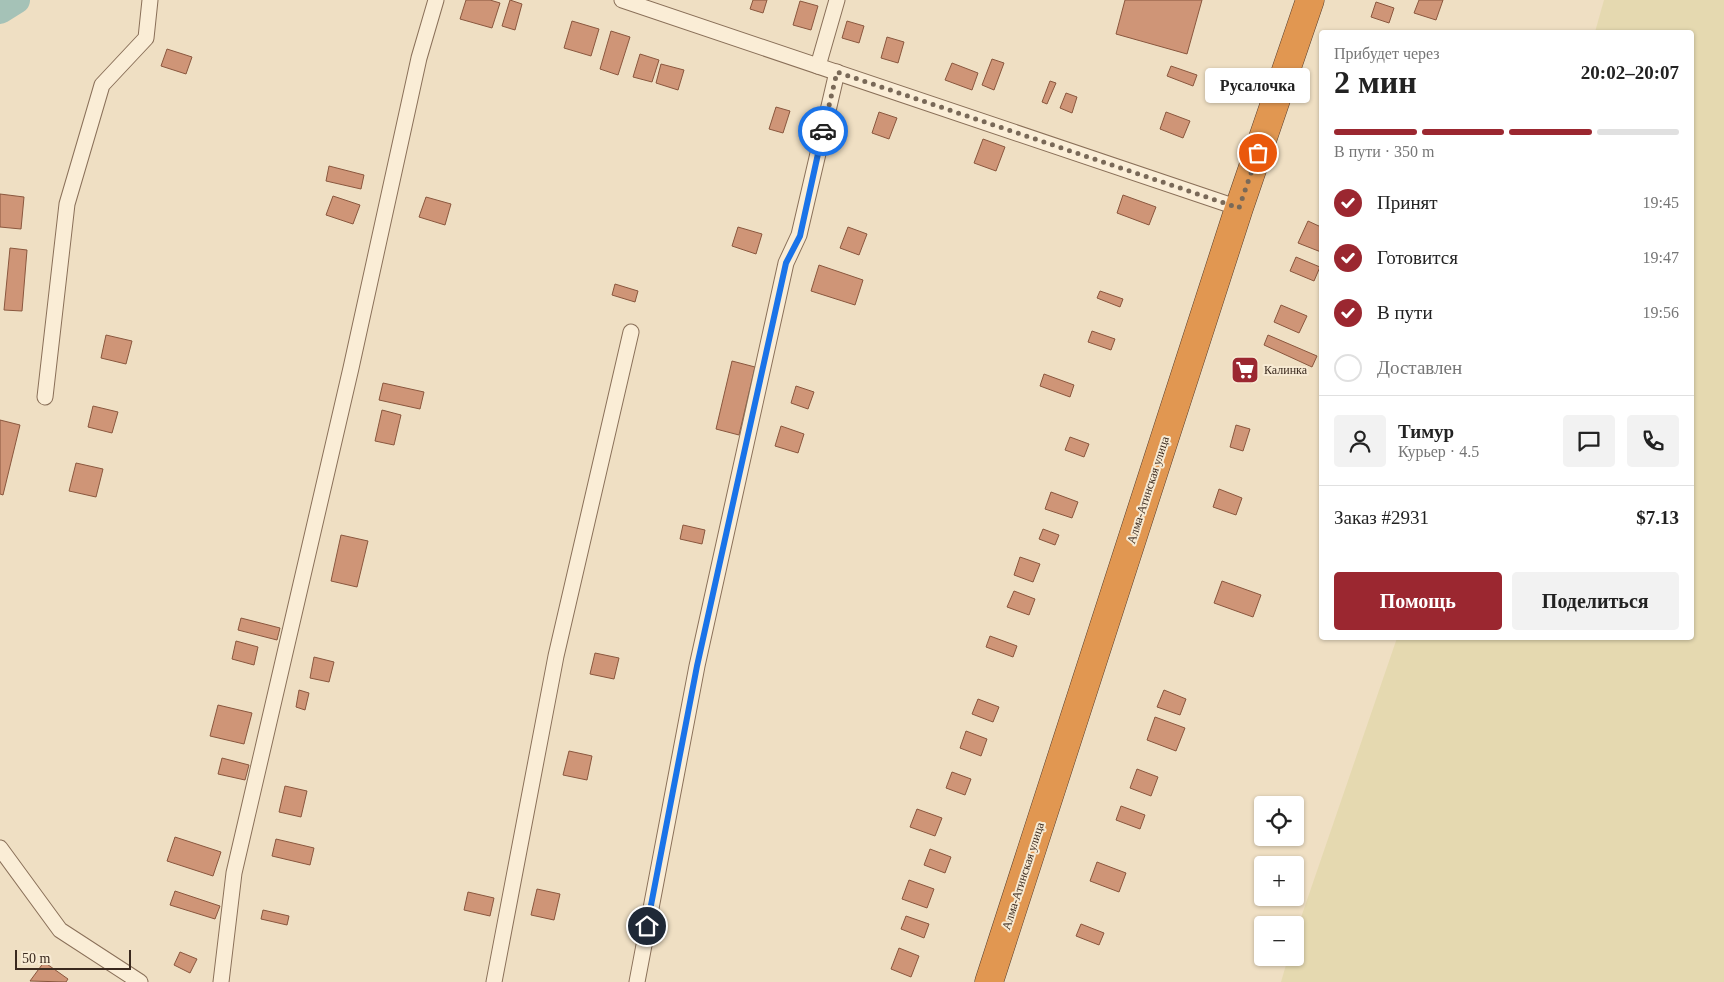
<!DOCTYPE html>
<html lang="ru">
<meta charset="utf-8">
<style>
:root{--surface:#fff;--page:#f2f2f2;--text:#222;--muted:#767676;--line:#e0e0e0;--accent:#9b2730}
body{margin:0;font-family:"Times New Roman",serif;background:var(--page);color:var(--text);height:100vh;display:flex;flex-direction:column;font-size:19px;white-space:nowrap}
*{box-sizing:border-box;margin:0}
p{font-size:16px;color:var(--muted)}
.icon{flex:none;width:28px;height:28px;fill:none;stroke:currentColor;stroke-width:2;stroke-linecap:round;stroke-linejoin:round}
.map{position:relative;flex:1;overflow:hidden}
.details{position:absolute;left:1319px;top:30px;width:375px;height:610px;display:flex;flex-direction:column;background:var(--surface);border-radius:5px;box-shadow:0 1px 4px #0004}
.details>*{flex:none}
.tools{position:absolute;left:1254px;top:796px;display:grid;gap:10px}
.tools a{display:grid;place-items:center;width:50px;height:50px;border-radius:5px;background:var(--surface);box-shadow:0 1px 4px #0004;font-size:25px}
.scale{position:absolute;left:15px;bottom:12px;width:116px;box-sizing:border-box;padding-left:5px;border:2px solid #3a291e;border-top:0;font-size:14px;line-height:18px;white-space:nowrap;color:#3a291e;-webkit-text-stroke:4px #f7ead3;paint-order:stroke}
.pin{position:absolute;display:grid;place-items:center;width:42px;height:42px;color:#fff;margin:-21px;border:2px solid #fff;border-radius:50%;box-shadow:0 1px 5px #0007}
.courier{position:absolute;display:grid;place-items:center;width:50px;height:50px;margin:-25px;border:4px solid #1a73e8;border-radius:50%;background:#fff;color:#222;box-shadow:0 1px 6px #0007}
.bubble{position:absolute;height:35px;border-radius:5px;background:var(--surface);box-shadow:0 1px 4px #0004;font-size:16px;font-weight:700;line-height:35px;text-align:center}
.headline em{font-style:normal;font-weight:700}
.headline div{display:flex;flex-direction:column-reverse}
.headline{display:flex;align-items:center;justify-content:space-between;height:85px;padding:0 15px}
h1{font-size:32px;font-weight:700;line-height:38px}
.bar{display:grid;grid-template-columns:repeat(4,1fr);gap:8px 5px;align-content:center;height:60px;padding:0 15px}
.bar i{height:6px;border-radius:4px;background:var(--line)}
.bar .current{background:var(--accent)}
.bar p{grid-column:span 4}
.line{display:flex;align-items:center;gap:12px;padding:0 15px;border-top:1px solid var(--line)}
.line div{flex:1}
.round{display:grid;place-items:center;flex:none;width:52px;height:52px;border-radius:5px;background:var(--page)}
ol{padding:0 15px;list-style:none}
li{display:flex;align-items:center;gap:15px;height:55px}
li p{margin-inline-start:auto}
li .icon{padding:5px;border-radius:50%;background:var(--accent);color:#fff;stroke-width:4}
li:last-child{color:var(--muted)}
li i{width:28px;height:28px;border:2px solid var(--line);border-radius:50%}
.cta{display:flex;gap:10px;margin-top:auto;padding:10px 15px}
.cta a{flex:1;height:58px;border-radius:5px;background:var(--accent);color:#fff;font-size:20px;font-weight:700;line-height:58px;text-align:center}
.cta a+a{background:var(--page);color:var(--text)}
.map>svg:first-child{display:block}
</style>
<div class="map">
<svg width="1724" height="982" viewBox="0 0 1724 982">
<rect width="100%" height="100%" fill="#efdfc3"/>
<polygon fill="#e5d9b0" points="1604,0 1724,0 1724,982 1281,982 1288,958 1295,958 1295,935 1397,638 1691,638 1691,32 1595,32"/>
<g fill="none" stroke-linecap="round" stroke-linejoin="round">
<polyline stroke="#a5c2b7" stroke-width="28" points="0,10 16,0"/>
</g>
<g fill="#cf9577" stroke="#8a573e">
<polygon points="466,0 490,0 500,3 492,28 460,19"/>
<polygon points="510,0 522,4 515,30 502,26"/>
<polygon points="753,0 767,0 763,13 750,9"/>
<polygon points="1125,0 1202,0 1187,54 1116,34"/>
<polygon points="1419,0 1443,0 1436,20 1414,13"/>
<polygon points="800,1 818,6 811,30 793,25"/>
<polygon points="1376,2 1394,8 1389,23 1371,17"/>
<polygon points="572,21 599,29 591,56 564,48"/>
<polygon points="847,21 864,26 859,43 842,38"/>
<polygon points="611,31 630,37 618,75 600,69"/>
<polygon points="887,37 904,42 898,63 881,58"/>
<polygon points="167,49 192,57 186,74 161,66"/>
<polygon points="640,54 659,60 652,82 633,77"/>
<polygon points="992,59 1004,63 994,90 982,85"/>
<polygon points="952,63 978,73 972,90 945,80"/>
<polygon points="661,64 684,70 678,90 656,83"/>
<polygon points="1171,66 1197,75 1193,86 1167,76"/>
<polygon points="1050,81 1056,83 1047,104 1042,102"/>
<polygon points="1066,93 1077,97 1072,113 1060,108"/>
<polygon points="776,107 790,111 783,133 769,129"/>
<polygon points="879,112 897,118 889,139 872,133"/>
<polygon points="1166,112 1190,121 1183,138 1160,129"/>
<polygon points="983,139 1005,147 996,171 974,163"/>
<polygon points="329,166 364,175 361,189 326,181"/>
<polygon points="0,194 24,197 21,229 0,227"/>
<polygon points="1123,195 1156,207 1149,225 1117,213"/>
<polygon points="333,196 360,205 353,224 326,215"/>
<polygon points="426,197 451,204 445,225 419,217"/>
<polygon points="1308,221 1321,227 1321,252 1298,243"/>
<polygon points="738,227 762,234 756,254 732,246"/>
<polygon points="848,227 867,234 859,255 840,248"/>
<polygon points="10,248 27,250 22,311 4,310"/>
<polygon points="1296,257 1320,267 1314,281 1290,271"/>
<polygon points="819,265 863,280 855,305 811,291"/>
<polygon points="615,284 638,291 635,302 612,295"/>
<polygon points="1100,291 1123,299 1120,307 1097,298"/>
<polygon points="1281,305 1307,316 1299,333 1274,322"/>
<polygon points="1092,331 1115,339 1111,350 1088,342"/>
<polygon points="106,335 132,341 126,364 101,358"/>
<polygon points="1268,335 1317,356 1312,367 1264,345"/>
<polygon points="732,361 755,367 739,435 716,429"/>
<polygon points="1242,361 1256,365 1251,383 1237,379"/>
<polygon points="1044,374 1074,385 1070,397 1040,386"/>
<polygon points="383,383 424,392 420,409 379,400"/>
<polygon points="796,386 814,392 808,409 791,403"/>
<polygon points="93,406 118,412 112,433 88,427"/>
<polygon points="382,410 401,415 394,445 375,441"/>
<polygon points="0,420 20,425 3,495 0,494"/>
<polygon points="1236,425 1250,429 1243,451 1230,447"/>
<polygon points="781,426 804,434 798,453 775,446"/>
<polygon points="1070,437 1089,444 1084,457 1065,450"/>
<polygon points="76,463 103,469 96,497 69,491"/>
<polygon points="1219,489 1242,498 1236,515 1213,507"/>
<polygon points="1051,492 1078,502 1072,518 1045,509"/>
<polygon points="683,525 705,530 702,544 680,539"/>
<polygon points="1043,529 1059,535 1055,545 1039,539"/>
<polygon points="341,535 368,541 357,587 331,581"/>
<polygon points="1020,557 1040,564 1033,582 1014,575"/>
<polygon points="1222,581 1261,595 1253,617 1214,603"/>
<polygon points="1014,591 1035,599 1029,615 1007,607"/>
<polygon points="241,618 280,628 277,640 238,630"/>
<polygon points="990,636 1017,646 1013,657 986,647"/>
<polygon points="236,641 258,647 254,665 232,659"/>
<polygon points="595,653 619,658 614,679 590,674"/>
<polygon points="314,657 334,662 329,682 310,678"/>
<polygon points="299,690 309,693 305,710 296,707"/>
<polygon points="1164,690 1186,699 1180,715 1157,707"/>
<polygon points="978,699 999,707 993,722 972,714"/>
<polygon points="218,705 252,713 244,744 210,736"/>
<polygon points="1155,717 1185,728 1176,751 1147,740"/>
<polygon points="966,731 987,739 981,756 960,748"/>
<polygon points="569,751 592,756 587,780 563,775"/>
<polygon points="222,758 249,765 245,780 218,774"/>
<polygon points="1137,769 1158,777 1151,796 1130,788"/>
<polygon points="952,772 971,779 965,795 946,788"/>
<polygon points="285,786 307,791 301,817 279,812"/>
<polygon points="1121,806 1145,815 1140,829 1116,820"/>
<polygon points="917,809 942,818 935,836 910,827"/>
<polygon points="175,837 221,852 213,876 167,861"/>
<polygon points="276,839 314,848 310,865 272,856"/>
<polygon points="930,849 951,857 945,873 924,865"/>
<polygon points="1097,862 1126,873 1119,892 1090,881"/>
<polygon points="909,880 934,889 927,908 902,899"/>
<polygon points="537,889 560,894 554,920 531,915"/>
<polygon points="175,891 220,906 215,919 170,905"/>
<polygon points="468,892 494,898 490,916 464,910"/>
<polygon points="263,910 289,916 287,925 261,919"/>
<polygon points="906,916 929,924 924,938 901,929"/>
<polygon points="1081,924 1104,933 1099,945 1076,936"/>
<polygon points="899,948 919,956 911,977 891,969"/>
<polygon points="180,952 197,959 190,973 174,965"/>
<polygon points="44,962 68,979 66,982 30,981"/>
</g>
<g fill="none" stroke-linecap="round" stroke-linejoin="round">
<defs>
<g id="street">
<polyline points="622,0 1239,208"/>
<polyline points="818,66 837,0"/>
<polyline points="45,397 67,204 102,85 146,38 150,0"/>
<polyline points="0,848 60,930 140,982"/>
<polyline points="221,982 234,873 351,368 419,58 436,0"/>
<polyline points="494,982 556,656 631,332"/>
<polyline points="637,982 697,666 786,263 799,235 837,72"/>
</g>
<polyline id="highway" points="989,982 1239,208 1310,0"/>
</defs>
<use href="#street" stroke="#8a7059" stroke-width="17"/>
<use href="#highway" stroke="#583e2d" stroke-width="29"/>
<use href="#street" stroke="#faedd6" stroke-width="15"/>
<use href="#highway" stroke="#e19751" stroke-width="28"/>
</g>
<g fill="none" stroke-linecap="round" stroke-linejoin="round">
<polyline stroke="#796958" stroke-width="5" stroke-dasharray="0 9" points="823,131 837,72 1239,208 1258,153"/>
<polyline stroke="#1a73e8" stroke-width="6" points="647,926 697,666 786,263 800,236 823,131"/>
</g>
<defs>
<symbol id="supermarket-square" viewBox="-11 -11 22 22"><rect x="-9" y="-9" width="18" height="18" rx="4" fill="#9b2730" stroke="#f7ead3"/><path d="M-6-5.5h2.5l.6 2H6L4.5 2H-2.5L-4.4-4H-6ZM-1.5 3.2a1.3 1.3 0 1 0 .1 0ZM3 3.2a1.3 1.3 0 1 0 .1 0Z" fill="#fff"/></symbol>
</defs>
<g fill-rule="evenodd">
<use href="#supermarket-square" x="1229" y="354" width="32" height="32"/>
</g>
<g text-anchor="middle" stroke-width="4" stroke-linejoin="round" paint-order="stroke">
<g font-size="12" fill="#3a291e" stroke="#f7ead3" text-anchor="start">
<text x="1264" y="374">Калинка</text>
</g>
<g font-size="12" fill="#3a291e" stroke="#f7ead3">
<text transform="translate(1148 490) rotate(-72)" y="4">Алма-Атинская улица</text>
<text transform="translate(1023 876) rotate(-72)" y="4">Алма-Атинская улица</text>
</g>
</g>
</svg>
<div class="tools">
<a><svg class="icon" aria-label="locate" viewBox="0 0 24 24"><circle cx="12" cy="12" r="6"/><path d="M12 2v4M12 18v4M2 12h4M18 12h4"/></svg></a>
<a>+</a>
<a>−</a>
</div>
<div class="scale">50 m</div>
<div class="pin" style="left:1258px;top:153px;background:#ea580c"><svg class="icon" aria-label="bag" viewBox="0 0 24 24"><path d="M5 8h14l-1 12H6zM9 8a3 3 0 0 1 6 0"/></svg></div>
<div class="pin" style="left:647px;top:926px;background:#1f2937"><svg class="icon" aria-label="home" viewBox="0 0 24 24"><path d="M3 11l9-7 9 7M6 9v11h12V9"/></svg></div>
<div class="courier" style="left:823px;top:131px"><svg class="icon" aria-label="car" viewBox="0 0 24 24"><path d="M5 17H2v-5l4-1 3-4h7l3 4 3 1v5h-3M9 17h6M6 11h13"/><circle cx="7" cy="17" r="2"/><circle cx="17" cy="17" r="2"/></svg></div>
<div class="bubble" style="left:1205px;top:68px;width:105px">Русалочка</div>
<section class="details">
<div class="headline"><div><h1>2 мин</h1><p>Прибудет через</p></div><em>20:02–20:07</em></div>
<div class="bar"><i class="current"></i><i class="current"></i><i class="current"></i><i></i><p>В пути · 350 m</p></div>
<ol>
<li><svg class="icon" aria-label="check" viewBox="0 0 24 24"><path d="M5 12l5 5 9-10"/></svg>Принят<p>19:45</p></li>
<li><svg class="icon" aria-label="check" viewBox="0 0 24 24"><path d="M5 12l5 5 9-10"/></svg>Готовится<p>19:47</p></li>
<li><svg class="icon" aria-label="check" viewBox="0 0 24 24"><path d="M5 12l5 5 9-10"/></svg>В пути<p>19:56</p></li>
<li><i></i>Доставлен</li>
</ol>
<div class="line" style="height:90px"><a class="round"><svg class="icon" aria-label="person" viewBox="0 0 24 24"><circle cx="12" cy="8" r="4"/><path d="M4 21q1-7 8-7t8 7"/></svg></a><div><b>Тимур</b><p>Курьер · 4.5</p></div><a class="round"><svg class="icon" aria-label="chat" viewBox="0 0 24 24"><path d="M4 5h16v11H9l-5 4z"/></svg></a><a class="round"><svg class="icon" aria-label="phone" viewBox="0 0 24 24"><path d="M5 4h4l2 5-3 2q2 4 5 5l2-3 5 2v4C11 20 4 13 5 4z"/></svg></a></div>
<div class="line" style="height:65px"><div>Заказ #2931</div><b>$7.13</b></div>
<div class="cta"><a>Помощь</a><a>Поделиться</a></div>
</section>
</div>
